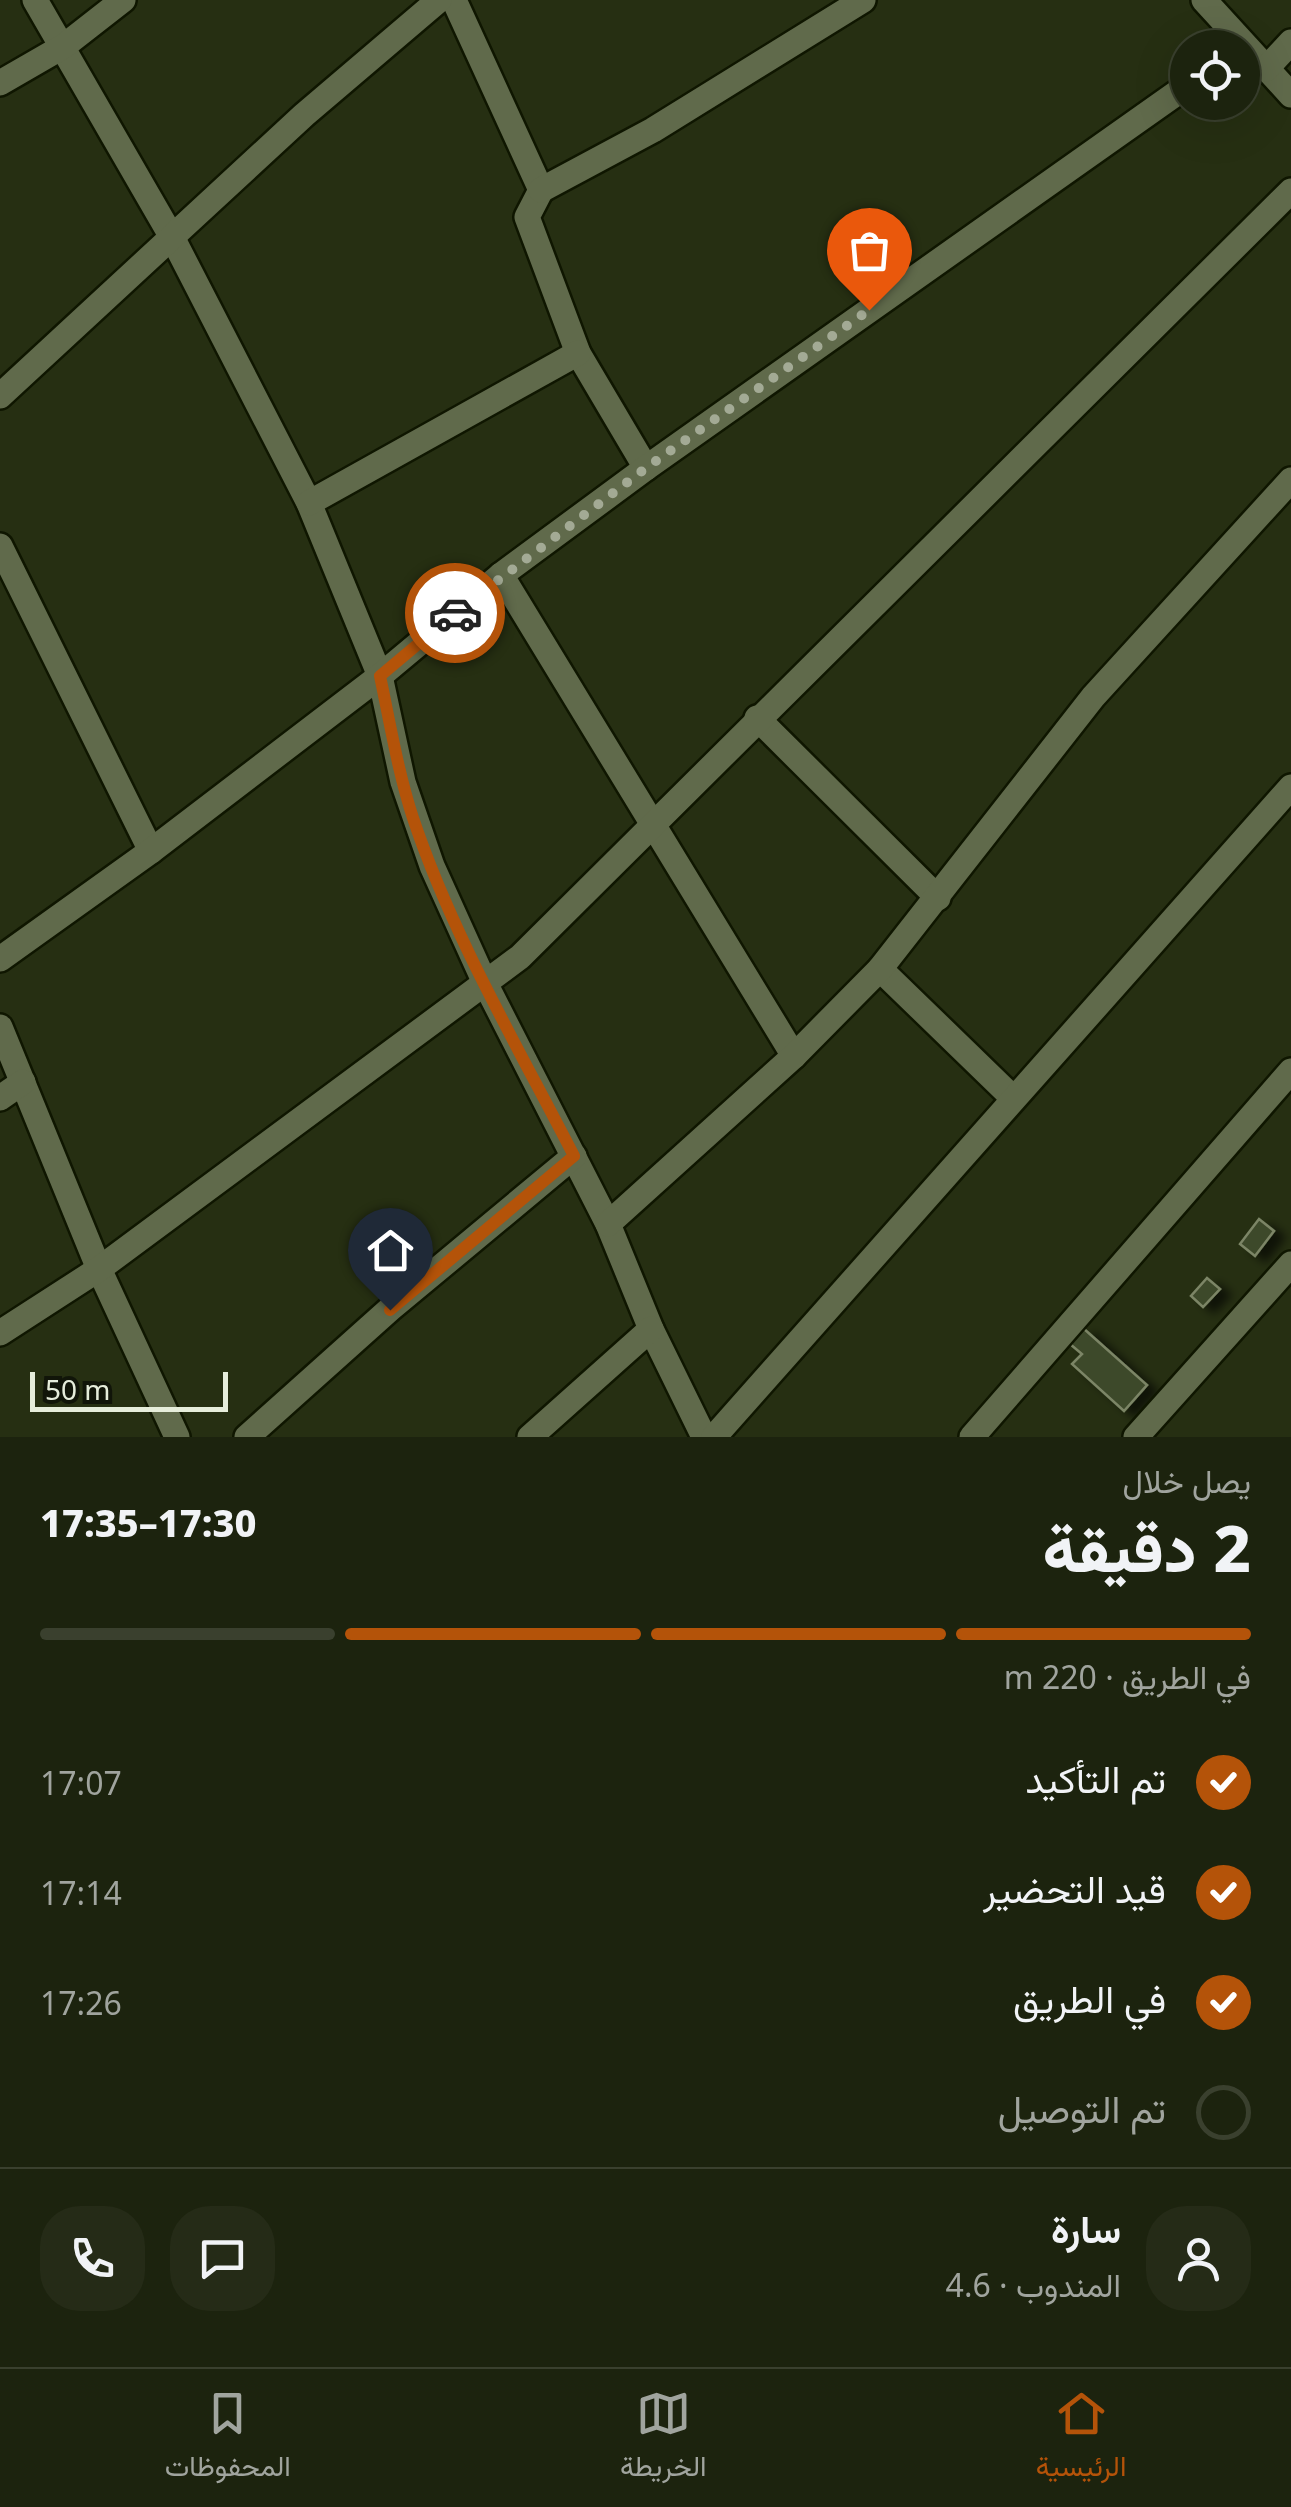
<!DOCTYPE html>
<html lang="ar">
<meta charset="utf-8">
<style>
:root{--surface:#1c230e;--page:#252b17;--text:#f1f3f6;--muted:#a0a49e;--line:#3a402e;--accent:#b45309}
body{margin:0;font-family:"Noto Sans",Vazirmatn,sans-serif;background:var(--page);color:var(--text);direction:rtl;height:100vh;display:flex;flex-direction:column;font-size:38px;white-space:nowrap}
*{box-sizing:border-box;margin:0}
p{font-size:32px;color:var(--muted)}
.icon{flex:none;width:55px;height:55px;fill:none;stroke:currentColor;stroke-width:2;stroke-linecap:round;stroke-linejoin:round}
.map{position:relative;height:1437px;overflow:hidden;direction:ltr}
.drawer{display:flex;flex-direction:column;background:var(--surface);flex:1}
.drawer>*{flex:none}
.fabs{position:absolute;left:1170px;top:30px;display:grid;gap:20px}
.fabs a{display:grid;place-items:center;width:90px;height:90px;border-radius:50%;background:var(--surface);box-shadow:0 10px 40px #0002,0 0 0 2px var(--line);font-size:50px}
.scale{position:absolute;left:30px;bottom:25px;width:198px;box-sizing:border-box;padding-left:10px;border:5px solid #e6eddb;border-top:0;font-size:28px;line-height:35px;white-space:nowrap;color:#e6eddb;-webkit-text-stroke:8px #111509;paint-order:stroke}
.pin{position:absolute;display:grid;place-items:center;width:85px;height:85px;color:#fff;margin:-102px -42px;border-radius:50% 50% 50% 0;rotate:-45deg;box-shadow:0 0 10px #0007}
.pin .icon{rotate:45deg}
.courier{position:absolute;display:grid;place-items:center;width:100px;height:100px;margin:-50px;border:8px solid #b45309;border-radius:50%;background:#fff;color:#222;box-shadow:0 2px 12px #0007}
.head em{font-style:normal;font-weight:800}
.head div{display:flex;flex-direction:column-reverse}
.head{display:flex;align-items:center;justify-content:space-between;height:170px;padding:0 40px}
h1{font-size:65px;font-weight:800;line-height:75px}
.bar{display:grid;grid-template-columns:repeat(4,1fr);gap:15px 10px;align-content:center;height:120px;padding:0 40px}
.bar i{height:12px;border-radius:8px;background:var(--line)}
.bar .current{background:var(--accent)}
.bar p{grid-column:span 4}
.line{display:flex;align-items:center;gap:25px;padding:0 40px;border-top:2px solid var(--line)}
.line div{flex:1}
.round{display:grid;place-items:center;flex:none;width:105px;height:105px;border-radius:40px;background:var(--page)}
ol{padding:0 40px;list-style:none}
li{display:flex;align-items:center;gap:30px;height:110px}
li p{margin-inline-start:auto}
li .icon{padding:10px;border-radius:50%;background:var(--accent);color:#fff;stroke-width:4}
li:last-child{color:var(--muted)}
li i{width:55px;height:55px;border:5px solid var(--line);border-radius:50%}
.tabs{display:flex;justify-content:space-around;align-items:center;height:140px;border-top:2px solid var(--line);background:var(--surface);font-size:28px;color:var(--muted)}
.tabs a{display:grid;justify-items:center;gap:5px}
.tabs .current{color:var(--accent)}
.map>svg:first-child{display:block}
</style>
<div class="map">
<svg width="1291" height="1437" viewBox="0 0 1291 1437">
<defs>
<filter id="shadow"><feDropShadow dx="11" dy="6" stdDeviation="5" flood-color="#0009"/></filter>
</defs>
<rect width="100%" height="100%" fill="#262f12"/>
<g fill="#3e482a" stroke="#7b8566" stroke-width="2.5" filter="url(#shadow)">
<polygon points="1259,1219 1274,1231 1255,1256 1240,1244"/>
<polygon points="1207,1278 1220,1289 1203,1307 1191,1296"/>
<polygon points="1083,1328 1147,1385 1124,1411 1072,1364 1082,1354 1070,1344"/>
</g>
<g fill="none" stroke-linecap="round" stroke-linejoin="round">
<defs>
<g id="minor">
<polyline points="35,0 173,239 309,503 380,676 403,782 432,866 485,983 608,1224 651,1329 704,1437"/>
<polyline points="454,0 541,190 527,217 578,353 646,468"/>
<polyline points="1204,0 1291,95"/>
<polyline points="1266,69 1291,42"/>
<polyline points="0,83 64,46 123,0"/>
<polyline points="541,190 653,130 863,0"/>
<polyline points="0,396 304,115 439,0"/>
<polyline points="309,503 578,353"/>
<polyline points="0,546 151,851"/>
<polyline points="501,575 794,1056"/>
<polyline points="757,718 938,898"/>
<polyline points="0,959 151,851 380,676 501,575 646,468 1188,85"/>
<polyline points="880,969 1012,1097"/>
<polyline points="0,1027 99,1269 177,1437"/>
<polyline points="0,1098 23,1082"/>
<polyline points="608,1224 794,1056 880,969 1093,697 1291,480"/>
<polyline points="0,1333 99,1269 520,957 1291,191"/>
<polyline points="247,1437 390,1309 574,1156"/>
<polyline points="530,1437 651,1329"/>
<polyline points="714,1437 1291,787"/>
<polyline points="972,1437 1291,1071"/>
<polyline points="1136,1437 1291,1264"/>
</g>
</defs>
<use href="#minor" stroke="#0f1600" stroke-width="30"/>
<use href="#minor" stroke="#606a4b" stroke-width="25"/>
</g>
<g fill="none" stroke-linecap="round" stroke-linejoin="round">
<polyline stroke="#a3aa95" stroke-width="10" stroke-dasharray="0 18" points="455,613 646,468 869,310"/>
<path stroke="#b45309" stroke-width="12" d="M390,1310L574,1156C518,1047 452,935 413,818C398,772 390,723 380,676L455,613"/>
</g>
</svg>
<div class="fabs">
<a><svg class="icon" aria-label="locate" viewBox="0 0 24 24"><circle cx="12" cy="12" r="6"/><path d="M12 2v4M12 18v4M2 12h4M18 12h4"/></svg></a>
</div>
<div class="scale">50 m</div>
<div class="pin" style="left:869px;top:310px;background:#ea580c"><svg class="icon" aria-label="bag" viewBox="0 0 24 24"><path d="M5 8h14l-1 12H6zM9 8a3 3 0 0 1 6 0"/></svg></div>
<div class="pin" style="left:390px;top:1310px;background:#1f2937"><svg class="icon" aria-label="home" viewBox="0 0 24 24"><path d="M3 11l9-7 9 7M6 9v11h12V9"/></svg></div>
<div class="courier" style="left:455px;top:613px"><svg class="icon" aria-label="car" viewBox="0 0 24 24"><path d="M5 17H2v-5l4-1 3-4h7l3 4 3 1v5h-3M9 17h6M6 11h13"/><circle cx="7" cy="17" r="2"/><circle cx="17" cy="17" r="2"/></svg></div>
</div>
<section class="drawer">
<div class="head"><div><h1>2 دقيقة</h1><p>يصل خلال</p></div><em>17:30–17:35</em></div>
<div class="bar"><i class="current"></i><i class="current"></i><i class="current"></i><i></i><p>في الطريق · 220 m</p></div>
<ol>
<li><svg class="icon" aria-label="check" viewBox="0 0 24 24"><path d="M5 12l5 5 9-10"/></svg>تم التأكيد<p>17:07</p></li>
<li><svg class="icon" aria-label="check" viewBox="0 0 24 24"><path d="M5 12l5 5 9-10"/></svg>قيد التحضير<p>17:14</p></li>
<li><svg class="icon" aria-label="check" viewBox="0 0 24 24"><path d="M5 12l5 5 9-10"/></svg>في الطريق<p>17:26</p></li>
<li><i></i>تم التوصيل</li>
</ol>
<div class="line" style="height:180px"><a class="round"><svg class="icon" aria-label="person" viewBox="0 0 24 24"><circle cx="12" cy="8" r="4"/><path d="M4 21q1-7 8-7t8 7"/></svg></a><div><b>سارة</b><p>المندوب · 4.6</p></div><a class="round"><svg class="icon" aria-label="chat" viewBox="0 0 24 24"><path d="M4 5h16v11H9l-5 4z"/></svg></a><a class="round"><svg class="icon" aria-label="phone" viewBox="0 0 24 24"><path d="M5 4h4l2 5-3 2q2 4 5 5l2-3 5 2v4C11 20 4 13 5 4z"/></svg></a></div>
</section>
<nav class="tabs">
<a class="current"><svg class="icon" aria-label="home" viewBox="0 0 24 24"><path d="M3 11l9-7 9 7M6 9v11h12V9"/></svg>الرئيسية</a>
<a><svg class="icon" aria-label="map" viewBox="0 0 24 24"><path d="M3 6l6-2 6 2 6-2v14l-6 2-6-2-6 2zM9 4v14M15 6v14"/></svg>الخريطة</a>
<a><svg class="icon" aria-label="saved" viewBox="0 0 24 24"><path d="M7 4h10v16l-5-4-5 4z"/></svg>المحفوظات</a>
</nav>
